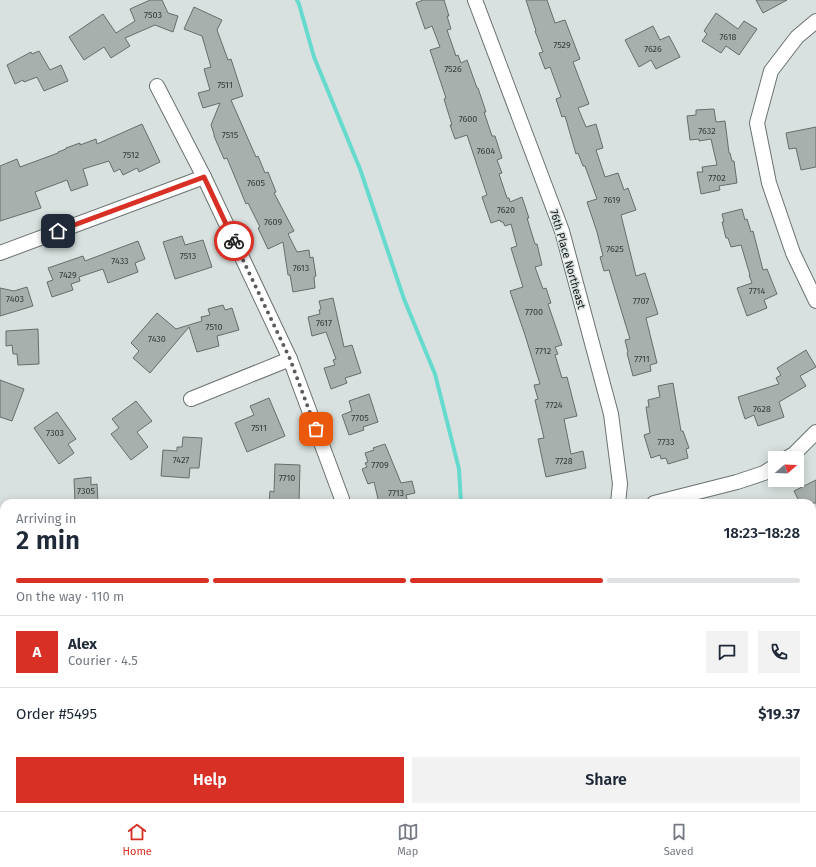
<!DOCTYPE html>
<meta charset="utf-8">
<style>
:root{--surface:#fff;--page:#f2f2f3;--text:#1f2937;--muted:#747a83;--line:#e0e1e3;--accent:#d93025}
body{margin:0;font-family:"Fira Sans",sans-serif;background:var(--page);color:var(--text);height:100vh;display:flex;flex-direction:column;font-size:15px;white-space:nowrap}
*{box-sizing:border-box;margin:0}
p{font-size:13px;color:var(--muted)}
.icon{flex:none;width:22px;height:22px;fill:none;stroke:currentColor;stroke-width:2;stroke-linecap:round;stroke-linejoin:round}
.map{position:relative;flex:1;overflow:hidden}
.drawer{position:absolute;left:0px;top:499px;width:816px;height:312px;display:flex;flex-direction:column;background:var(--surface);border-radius:12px 12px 0 0;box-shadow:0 2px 10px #0003}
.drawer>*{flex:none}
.needle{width:26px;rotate:71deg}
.buttons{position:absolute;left:768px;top:451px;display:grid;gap:8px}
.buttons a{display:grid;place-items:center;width:36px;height:36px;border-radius:0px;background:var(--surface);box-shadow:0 2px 10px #0003;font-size:20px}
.pin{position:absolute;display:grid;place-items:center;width:34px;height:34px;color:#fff;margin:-17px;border-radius:8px;box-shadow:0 2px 6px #0006}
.courier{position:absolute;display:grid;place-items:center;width:40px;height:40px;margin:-20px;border:3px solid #d93025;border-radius:50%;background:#fff;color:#222;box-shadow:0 1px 5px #0007}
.headline em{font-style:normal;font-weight:600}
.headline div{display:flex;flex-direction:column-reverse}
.headline{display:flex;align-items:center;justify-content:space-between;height:68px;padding:0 16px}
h1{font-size:26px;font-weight:600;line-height:30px}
.bar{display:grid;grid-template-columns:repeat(4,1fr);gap:6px 4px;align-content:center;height:48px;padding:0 16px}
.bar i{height:5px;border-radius:3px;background:var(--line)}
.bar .current{background:var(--accent)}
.bar p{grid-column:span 4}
.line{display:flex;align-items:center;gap:10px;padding:0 16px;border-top:1px solid var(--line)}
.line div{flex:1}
.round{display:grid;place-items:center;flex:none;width:42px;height:42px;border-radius:0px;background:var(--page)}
.action{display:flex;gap:8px;margin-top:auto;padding:8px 16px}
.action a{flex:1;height:46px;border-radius:0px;background:var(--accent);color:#fff;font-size:16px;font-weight:600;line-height:46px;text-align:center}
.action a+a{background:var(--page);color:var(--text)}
.menu{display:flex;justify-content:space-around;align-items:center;height:56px;border-top:1px solid var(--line);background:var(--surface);font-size:11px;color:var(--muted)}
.menu a{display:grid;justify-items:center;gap:2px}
.menu .current{color:var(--accent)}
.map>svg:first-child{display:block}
</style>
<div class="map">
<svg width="816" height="811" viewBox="0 0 816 811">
<rect width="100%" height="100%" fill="#d8e1df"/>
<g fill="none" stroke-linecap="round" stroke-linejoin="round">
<g stroke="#66dbcd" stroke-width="4">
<polyline points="297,0 299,4 314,57 360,169 404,299 435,374 459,469 461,503"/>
<polyline points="250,811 259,807"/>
</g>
</g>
<g fill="#a8b0ae" stroke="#666e6c">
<polygon points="150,0 162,0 168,13 178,16 173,32 155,25 125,38 130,46 111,58 104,47 84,60 69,37 103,14 116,33 135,21 130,9"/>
<polygon points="423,0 444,0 449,16 447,16 451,29 447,30 456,56 458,55 461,63 467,60 477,88 478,88 486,112 484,112 492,136 495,136 502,158 497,160 502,173 499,174 507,198 509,198 510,202 522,197 529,218 527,218 535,244 537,244 542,265 535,267 543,289 546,288 551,303 548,304 562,345 555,347 558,354 555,355 562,378 567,377 577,416 564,419 571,454 583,451 586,468 546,477 538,439 544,438 535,400 538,399 534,385 540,384 525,335 510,291 523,287 511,248 517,246 511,224 505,226 503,222 501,222 500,220 491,223 482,197 487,195 467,135 455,139 450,125 452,125 444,99 446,98 430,50 440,47 432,26 425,29 416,3"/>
<polygon points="526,0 547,0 555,23 565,20 580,59 573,62 589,104 578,108 586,127 596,124 603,148 596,150 605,177 618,173 624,190 628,188 636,210 621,215 636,276 645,273 658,314 646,318 657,363 650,365 651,371 633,376 627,353 628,352 625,340 630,339 609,270 604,271 600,257 603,256 597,232 587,202 597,199 585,166 583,166 578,153 576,154 565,116 562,117 556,99 561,97 550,67 545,69 539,53 543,52 535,31 536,31"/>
<polygon points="756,0 787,0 763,13"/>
<polygon points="194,7 222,20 217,30 228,60 231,59 243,96 231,100 256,157 258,156 265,173 268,172 276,192 274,193 294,231 288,234 297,252 309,250 310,258 313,257 316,276 314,277 315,288 293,292 290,275 288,275 283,242 268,249 258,228 260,227 248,203 246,204 227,158 224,159 214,136 214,134 211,125 220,103 203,108 198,93 210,90 204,69 211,67 202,36 184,29"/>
<polygon points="716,13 738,29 744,21 757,29 739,55 726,46 721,53 702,41 707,34 704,31"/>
<polygon points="653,26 660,40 669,36 680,57 656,69 651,60 639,67 625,40"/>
<polygon points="39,51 50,70 61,65 68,81 44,91 37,77 24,82 23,80 15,84 7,65 31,52 32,54"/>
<polygon points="714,109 716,122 725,121 729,153 730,153 732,161 734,161 737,183 719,186 720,190 701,194 697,172 703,172 702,167 717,165 711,139 699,141 699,139 690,140 687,116 696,115 696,110"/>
<polygon points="142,124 160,162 139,172 137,168 123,175 120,169 114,172 109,161 83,169 88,185 71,191 67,180 35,192 41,208 0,221 0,166 17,159 20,167 58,153 58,152 66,149 66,148 80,143 80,145 96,139 97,144"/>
<polygon points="816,127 816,167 801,170 796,148 789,149 786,133"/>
<polygon points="742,209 745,220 747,219 751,232 753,231 763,270 767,269 777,294 764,300 767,308 747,316 737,288 752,283 749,275 750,275 741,245 731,247 728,238 726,238 722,222 724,222 722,214"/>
<polygon points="182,236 185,245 203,240 212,267 175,279 163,242"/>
<polygon points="138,241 145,259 135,263 138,272 108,283 103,269 79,277 80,281 71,284 73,290 52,297 47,282 53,280 48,268 83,256 85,261"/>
<polygon points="27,287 33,306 0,316 0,288 14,291"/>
<polygon points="333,298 344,347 352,345 361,373 345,378 347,383 331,389 324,368 335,365 333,360 336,359 326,332 312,336 308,317 320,314 319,310 321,309 319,301"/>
<polygon points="223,305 225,310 232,308 239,330 217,336 219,346 197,352 189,327 150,373 133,358 139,351 131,343 157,313 176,329 202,321 201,317 210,315 208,309"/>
<polygon points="38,329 39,364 18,365 17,354 13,354 12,345 6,346 6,331"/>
<polygon points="806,350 816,367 800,376 806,386 779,402 784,417 758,426 754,415 745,419 738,397 779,384 776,378 781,375 777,368"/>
<polygon points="0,380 24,389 12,421 0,417"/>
<polygon points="673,383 681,431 683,431 689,448 686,449 688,458 668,464 666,458 661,459 660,455 651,458 644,435 650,433 646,407 649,407 648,400 660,397 658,386"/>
<polygon points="369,394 378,422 363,427 364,430 349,435 342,415 352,411 349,401"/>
<polygon points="269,398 285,436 247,452 235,423 254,415 250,406"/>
<polygon points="136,401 152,421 137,432 148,447 131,460 111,434 119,428 112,419"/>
<polygon points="57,412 76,439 68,444 74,453 59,464 34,428"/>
<polygon points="183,437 202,438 199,468 190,468 189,478 161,476 163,450 177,451 177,447 182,447"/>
<polygon points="385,444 401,483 412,481 415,493 406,495 408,503 379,503 374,482 368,484 362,469 367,467 365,463 368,462 365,453 374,450 373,448"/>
<polygon points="275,464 300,465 299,503 269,503 270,491 274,492"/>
<polygon points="91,477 91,485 97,484 98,503 75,503 74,479"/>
<polygon points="816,480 816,503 800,503 794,491"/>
</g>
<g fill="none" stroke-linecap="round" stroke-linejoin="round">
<defs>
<g id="minor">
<polyline points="475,0 562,231 611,414 620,484 618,503"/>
<polyline points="816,21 797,37 771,71 757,123 769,183 793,253 816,301"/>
<polyline points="157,86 204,177 290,359 342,499 342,503"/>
<polyline points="0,253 204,177"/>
<polyline points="191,399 290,359"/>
<polyline points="787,458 794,454 816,432"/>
<polyline points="654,503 737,482 764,473 775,466"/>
<polyline points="812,718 816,716"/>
<polyline points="0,719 4,718"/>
<polyline points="401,807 406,811"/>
<polyline points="118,811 119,807"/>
<polyline points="428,811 431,807"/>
</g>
</defs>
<use href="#minor" stroke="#6a7270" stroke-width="16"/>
<use href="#minor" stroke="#fff" stroke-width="14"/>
</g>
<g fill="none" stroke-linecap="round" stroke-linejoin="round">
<polyline stroke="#585d5c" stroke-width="4" stroke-dasharray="0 7.2" points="234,241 290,359 316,429"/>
<polyline stroke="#d93025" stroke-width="5" points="58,231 204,177 234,241"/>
</g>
<g text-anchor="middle" stroke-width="3" stroke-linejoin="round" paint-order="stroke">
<g font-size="9" fill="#383c3c">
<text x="153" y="18">7503</text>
<text x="728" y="40">7618</text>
<text x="562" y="48">7529</text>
<text x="653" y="52">7626</text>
<text x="453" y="72">7526</text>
<text x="225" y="88">7511</text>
<text x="468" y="122">7600</text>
<text x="707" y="134">7632</text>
<text x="230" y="138">7515</text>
<text x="486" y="154">7604</text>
<text x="131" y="158">7512</text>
<text x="717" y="181">7702</text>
<text x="256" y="186">7605</text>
<text x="612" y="203">7619</text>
<text x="506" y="213">7620</text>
<text x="273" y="225">7609</text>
<text x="615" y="252">7625</text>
<text x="188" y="259">7513</text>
<text x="120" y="264">7433</text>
<text x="301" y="271">7613</text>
<text x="68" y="278">7429</text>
<text x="757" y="294">7714</text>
<text x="15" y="302">7403</text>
<text x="641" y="304">7707</text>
<text x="534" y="315">7700</text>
<text x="324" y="326">7617</text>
<text x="214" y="330">7510</text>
<text x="157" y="342">7430</text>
<text x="543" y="354">7712</text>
<text x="642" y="362">7711</text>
<text x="554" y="408">7724</text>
<text x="762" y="412">7628</text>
<text x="360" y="421">7705</text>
<text x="259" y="431">7511</text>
<text x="55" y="436">7303</text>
<text x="666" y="445">7733</text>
<text x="181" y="463">7427</text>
<text x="564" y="464">7728</text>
<text x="380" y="468">7709</text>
<text x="287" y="481">7710</text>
<text x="86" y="494">7305</text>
<text x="396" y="496">7713</text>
</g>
<g font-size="11" fill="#131616" stroke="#d8e1df">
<text transform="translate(568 259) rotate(74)" y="4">76th Place Northeast</text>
</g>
</g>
</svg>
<div class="buttons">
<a><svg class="needle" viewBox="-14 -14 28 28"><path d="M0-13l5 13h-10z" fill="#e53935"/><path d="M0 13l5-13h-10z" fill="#747a83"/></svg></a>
</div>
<div class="pin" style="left:316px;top:429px;background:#ea580c"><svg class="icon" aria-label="bag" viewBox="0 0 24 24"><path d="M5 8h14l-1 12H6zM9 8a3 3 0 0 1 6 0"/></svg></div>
<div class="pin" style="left:58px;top:231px;background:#1f2937"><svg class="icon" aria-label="home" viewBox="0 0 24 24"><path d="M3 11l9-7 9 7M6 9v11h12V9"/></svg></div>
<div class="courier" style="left:234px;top:241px"><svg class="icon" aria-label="bike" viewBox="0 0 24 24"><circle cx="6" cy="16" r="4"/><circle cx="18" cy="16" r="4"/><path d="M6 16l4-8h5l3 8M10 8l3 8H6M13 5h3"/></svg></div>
<section class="drawer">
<div class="headline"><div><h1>2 min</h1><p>Arriving in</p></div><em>18:23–18:28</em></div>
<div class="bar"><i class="current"></i><i class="current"></i><i class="current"></i><i></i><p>On the way · 110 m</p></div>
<div class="line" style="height:72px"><b class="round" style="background:var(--accent);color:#fff">A</b><div><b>Alex</b><p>Courier · 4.5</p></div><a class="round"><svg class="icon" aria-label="chat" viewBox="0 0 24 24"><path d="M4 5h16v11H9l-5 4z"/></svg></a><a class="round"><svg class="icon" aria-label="phone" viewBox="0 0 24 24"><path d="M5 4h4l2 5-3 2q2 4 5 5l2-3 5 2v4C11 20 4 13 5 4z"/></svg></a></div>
<div class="line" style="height:52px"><div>Order #5495</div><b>$19.37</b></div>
<div class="action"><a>Help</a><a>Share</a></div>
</section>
</div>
<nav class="menu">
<a class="current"><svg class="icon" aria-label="home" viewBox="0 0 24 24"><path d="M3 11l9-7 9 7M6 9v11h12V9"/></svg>Home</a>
<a><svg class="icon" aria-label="map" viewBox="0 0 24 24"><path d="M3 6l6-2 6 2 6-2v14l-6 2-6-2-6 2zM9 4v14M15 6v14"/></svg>Map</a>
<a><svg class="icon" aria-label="saved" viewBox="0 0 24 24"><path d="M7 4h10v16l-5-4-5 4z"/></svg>Saved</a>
</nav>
